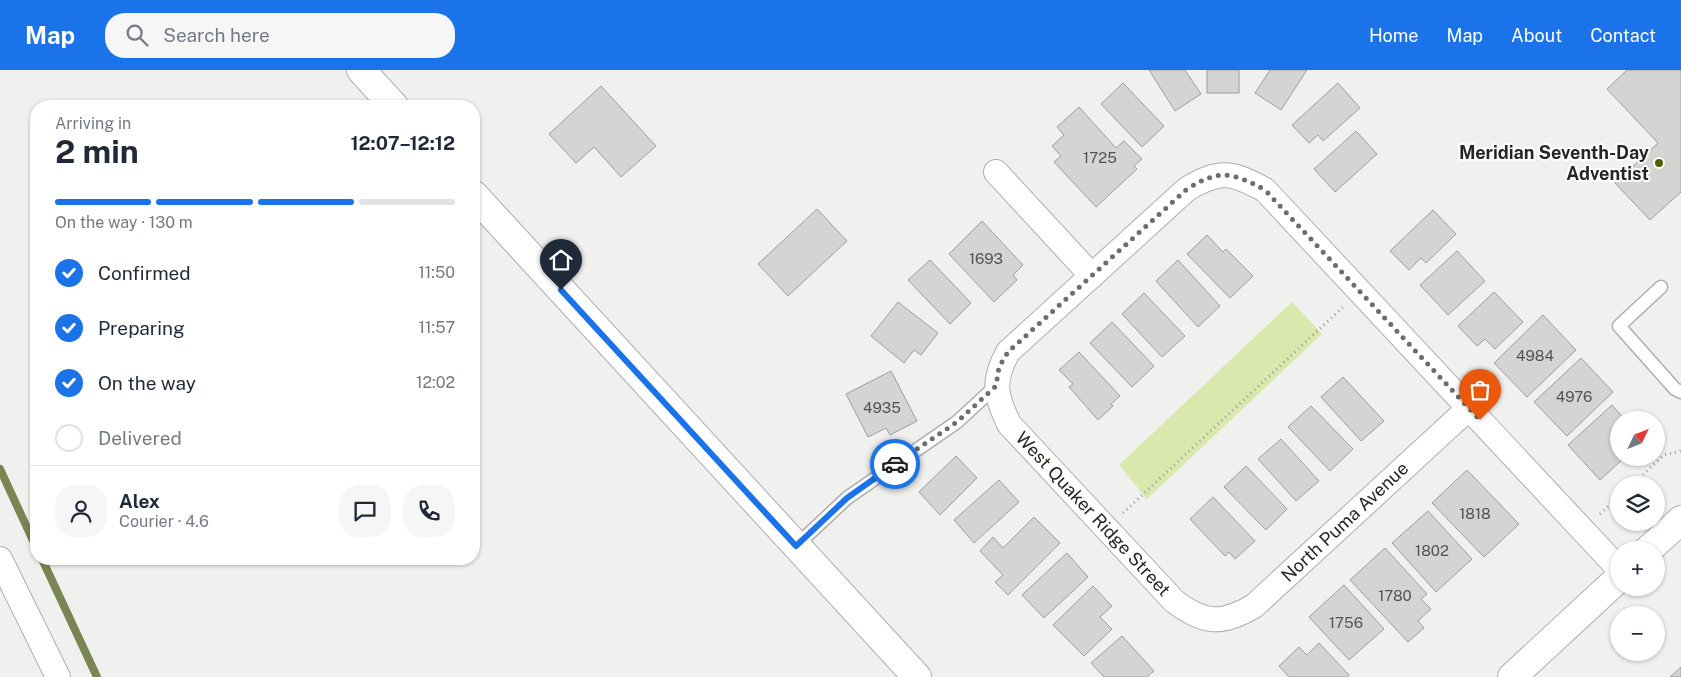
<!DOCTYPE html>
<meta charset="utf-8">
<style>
:root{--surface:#fff;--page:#f6f6f7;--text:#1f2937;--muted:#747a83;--line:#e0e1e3;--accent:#1a73e8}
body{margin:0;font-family:"Public Sans",sans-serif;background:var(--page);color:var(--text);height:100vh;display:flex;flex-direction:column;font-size:19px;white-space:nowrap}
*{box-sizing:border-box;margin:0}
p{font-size:16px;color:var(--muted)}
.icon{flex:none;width:28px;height:28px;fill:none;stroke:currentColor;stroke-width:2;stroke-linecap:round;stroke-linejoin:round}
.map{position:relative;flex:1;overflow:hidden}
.drawer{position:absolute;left:30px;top:30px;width:450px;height:465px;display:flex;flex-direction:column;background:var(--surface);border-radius:20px;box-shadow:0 1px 4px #0004}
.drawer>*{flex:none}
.needle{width:32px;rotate:47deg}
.controls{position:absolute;left:1610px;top:341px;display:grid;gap:10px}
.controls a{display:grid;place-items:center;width:55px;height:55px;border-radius:50%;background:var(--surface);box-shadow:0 1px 4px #0004;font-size:25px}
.pin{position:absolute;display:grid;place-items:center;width:42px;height:42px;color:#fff;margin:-51px -21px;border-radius:50% 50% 50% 0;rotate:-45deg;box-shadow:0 0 5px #0007}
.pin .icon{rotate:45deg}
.courier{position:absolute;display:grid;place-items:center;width:50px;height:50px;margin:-25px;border:4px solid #1a73e8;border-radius:50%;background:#fff;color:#222;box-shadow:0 1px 6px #0007}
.headline em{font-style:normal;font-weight:700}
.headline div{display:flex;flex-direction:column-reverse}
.headline{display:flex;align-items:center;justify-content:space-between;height:85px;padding:0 25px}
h1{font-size:32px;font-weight:700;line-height:38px}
.bar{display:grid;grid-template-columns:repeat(4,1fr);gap:8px 5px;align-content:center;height:60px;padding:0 25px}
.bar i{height:6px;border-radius:4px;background:var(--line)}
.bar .selected{background:var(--accent)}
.bar p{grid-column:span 4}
.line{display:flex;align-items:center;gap:12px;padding:0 25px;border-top:1px solid var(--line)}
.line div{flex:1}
.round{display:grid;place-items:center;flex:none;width:52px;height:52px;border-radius:20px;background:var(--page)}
ol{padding:0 25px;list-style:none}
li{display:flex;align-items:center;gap:15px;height:55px}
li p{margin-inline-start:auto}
li .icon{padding:5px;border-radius:50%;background:var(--accent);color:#fff;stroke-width:4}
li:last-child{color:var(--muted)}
li i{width:28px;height:28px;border:2px solid var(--line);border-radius:50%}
header{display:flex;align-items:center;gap:30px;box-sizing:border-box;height:70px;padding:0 25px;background:var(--accent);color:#fff}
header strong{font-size:24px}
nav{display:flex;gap:28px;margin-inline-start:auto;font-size:18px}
.search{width:350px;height:45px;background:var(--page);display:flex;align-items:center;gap:12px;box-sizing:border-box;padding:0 18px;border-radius:20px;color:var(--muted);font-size:19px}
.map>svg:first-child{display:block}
</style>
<header>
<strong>Map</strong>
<div class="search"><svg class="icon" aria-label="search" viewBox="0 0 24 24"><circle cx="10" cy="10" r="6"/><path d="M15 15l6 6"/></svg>Search here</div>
<nav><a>Home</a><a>Map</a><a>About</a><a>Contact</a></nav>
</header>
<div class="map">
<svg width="1681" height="607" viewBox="0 0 1681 607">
<rect width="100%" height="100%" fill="#f0f1ee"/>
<polygon fill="#d9e8ac" points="1292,232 1322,264 1147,429 1119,395"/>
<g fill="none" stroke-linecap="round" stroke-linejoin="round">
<g stroke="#7a8554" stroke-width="8">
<polyline points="0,399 36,477"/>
<polyline points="42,489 97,607"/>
</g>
</g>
<g fill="#d4d5d2" stroke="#9e9f9c">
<polygon points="1149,0 1185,0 1201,24 1175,41"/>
<rect x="1207" y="0" width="32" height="23"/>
<polygon points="1270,0 1307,0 1281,40 1255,23"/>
<polygon points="1627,0 1681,0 1681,122 1650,150 1615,113 1658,73 1607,19"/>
<polygon points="1123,13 1164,56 1142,77 1101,34"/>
<polygon points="1338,13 1360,38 1323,71 1318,65 1309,73 1292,55"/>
<polygon points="601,16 656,76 621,107 594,77 576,93 549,64"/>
<polygon points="1079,37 1116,78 1124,71 1142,89 1134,96 1137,99 1096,137 1054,92 1061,86 1052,76 1064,65 1057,57"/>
<polygon points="1356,61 1377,84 1335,122 1314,99"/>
<polygon points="817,139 847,171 788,226 758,194"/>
<polygon points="1433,140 1456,164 1426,193 1421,188 1409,200 1390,181"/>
<polygon points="982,151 1023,195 1013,205 1017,210 994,232 949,184"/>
<polygon points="1207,165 1223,182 1226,179 1253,206 1230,228 1187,184"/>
<polygon points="1457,181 1485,211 1448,245 1420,215"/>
<polygon points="930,190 971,233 950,254 908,210"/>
<polygon points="1178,190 1220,236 1198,257 1156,211"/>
<polygon points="1494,222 1523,252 1495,279 1485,269 1477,276 1458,256"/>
<polygon points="1144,223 1185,266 1162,287 1122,244"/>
<polygon points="898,232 938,263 921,285 914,280 904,293 871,266"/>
<polygon points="1543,245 1576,280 1527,327 1494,293"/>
<polygon points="1112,252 1154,296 1132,317 1090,273"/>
<polygon points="1079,282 1120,326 1111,334 1113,336 1098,350 1069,317 1073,314 1059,300"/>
<polygon points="1581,288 1613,322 1567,366 1534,332"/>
<polygon points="891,301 917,351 890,365 886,358 868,367 846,324"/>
<polygon points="1343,307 1384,351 1361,371 1321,327"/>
<polygon points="1612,335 1625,350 1619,350 1619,388 1624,388 1600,410 1568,375"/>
<polygon points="1311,336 1353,379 1330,401 1288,357"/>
<polygon points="1281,369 1319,411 1296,431 1258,389"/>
<polygon points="956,386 977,408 940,445 919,422"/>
<polygon points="1246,396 1287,439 1266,460 1224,417"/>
<polygon points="1467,400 1519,454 1484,487 1432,433"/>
<polygon points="999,410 1019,432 974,473 954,450"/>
<polygon points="1213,427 1255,471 1235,489 1229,482 1225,486 1190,449"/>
<polygon points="1428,441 1472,489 1436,522 1392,473"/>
<polygon points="1034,447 1060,473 1008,525 995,512 1003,505 980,481 993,467 1003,478"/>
<polygon points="1385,478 1427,524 1421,529 1431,539 1418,551 1424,558 1408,572 1350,510"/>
<polygon points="1067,483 1088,507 1044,548 1022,525"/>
<polygon points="1344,515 1384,559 1349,590 1309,547"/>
<polygon points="1093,516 1112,536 1100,547 1112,559 1084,586 1053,555"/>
<polygon points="1122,566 1154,601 1147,607 1104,607 1091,593"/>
<polygon points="1319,573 1349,605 1348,607 1289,607 1279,596 1299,577 1307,585"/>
<polygon points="1681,597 1681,607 1670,607"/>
</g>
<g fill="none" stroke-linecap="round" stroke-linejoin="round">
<defs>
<g id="lane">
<polyline points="1661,217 1619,256 1675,319 1681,322"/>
<polyline points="796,476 847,428 957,352 996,316"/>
</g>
<g id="street">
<polyline points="996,102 1092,206"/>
<path d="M1469,338L1254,536C1222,555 1204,554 1174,531L1009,354C995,325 992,311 1008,282L1187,119C1220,99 1232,102 1265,120L1619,499"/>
<polyline points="0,489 58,607"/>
</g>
<g id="secondary">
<polyline points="361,0 394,36"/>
<polyline points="474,125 917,607"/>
<polyline points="1648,480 1681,450"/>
<polyline points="1512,607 1619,508"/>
</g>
</defs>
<use href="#lane" stroke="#aeafac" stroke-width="15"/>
<use href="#street" stroke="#aeafac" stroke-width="26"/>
<use href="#secondary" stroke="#aeafac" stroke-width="30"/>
<g stroke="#9c9d9a" stroke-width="3" stroke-dasharray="1 4" stroke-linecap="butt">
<polyline points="1632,415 1664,385 1681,381"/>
<polyline points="1123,443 1343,237"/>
<polyline points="1600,444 1619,427"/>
</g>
<use href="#lane" stroke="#fff" stroke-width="12"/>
<use href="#street" stroke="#fff" stroke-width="24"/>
<use href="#secondary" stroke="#fff" stroke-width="28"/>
</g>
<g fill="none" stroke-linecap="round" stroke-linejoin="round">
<path stroke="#6d6d6b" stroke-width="5" stroke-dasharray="0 9" d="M895,394L957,352L996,316L999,297L1008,282L1187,119C1219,99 1232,102 1265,120L1480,350"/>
<polyline stroke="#1a73e8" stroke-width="6" points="561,220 796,476 847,428 895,394"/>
</g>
<circle fill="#526002" stroke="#fefffb" stroke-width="2" cx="1659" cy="93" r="5"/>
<g text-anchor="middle" stroke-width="4" stroke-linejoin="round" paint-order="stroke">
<g font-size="15" fill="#525250">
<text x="1100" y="93">1725</text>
<text x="986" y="194">1693</text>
<text x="1535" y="291">4984</text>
<text x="1574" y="332">4976</text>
<text x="882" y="343">4935</text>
<text x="1475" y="449">1818</text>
<text x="1432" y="486">1802</text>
<text x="1395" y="531">1780</text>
<text x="1346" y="558">1756</text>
</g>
<g font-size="18" font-weight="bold" fill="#262625" stroke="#fefffb" text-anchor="end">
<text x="1649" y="89">Meridian Seventh-Day<tspan x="1649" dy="21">Adventist</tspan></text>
</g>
<g font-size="18" fill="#262625" stroke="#fefffb">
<text transform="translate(1093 444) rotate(47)" y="6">West Quaker Ridge Street</text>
<text transform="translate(1345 452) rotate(-43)" y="6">North Puma Avenue</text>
</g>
</g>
</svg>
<div class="controls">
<a><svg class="needle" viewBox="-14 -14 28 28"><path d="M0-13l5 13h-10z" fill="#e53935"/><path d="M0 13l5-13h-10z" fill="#747a83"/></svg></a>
<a><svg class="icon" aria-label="layers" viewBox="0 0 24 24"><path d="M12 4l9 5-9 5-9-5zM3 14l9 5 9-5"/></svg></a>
<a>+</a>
<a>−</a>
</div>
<div class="pin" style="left:1480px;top:350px;background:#ea580c"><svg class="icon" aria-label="bag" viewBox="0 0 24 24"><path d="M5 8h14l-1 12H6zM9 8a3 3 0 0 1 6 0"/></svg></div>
<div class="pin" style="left:561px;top:220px;background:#1f2937"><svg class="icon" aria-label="home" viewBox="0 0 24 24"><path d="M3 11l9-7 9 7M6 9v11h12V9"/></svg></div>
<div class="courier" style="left:895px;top:394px"><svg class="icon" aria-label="car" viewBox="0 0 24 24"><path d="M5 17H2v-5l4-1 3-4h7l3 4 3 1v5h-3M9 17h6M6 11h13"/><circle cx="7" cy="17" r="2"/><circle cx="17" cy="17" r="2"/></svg></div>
<section class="drawer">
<div class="headline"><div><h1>2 min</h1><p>Arriving in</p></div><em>12:07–12:12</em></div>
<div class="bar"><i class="selected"></i><i class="selected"></i><i class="selected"></i><i></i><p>On the way · 130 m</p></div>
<ol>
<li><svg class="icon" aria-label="check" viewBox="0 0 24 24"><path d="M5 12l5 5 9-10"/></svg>Confirmed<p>11:50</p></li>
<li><svg class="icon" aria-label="check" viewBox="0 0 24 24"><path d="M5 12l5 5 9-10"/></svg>Preparing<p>11:57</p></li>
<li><svg class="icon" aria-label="check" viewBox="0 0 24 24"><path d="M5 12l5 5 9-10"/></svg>On the way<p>12:02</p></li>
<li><i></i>Delivered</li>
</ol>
<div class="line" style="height:90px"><a class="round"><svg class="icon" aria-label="person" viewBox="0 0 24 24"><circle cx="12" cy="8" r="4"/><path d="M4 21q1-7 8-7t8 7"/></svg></a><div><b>Alex</b><p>Courier · 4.6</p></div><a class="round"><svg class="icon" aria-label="chat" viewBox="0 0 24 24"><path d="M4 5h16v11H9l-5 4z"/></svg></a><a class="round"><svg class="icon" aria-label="phone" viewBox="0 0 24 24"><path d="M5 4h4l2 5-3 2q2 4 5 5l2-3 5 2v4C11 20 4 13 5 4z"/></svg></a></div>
</section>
</div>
